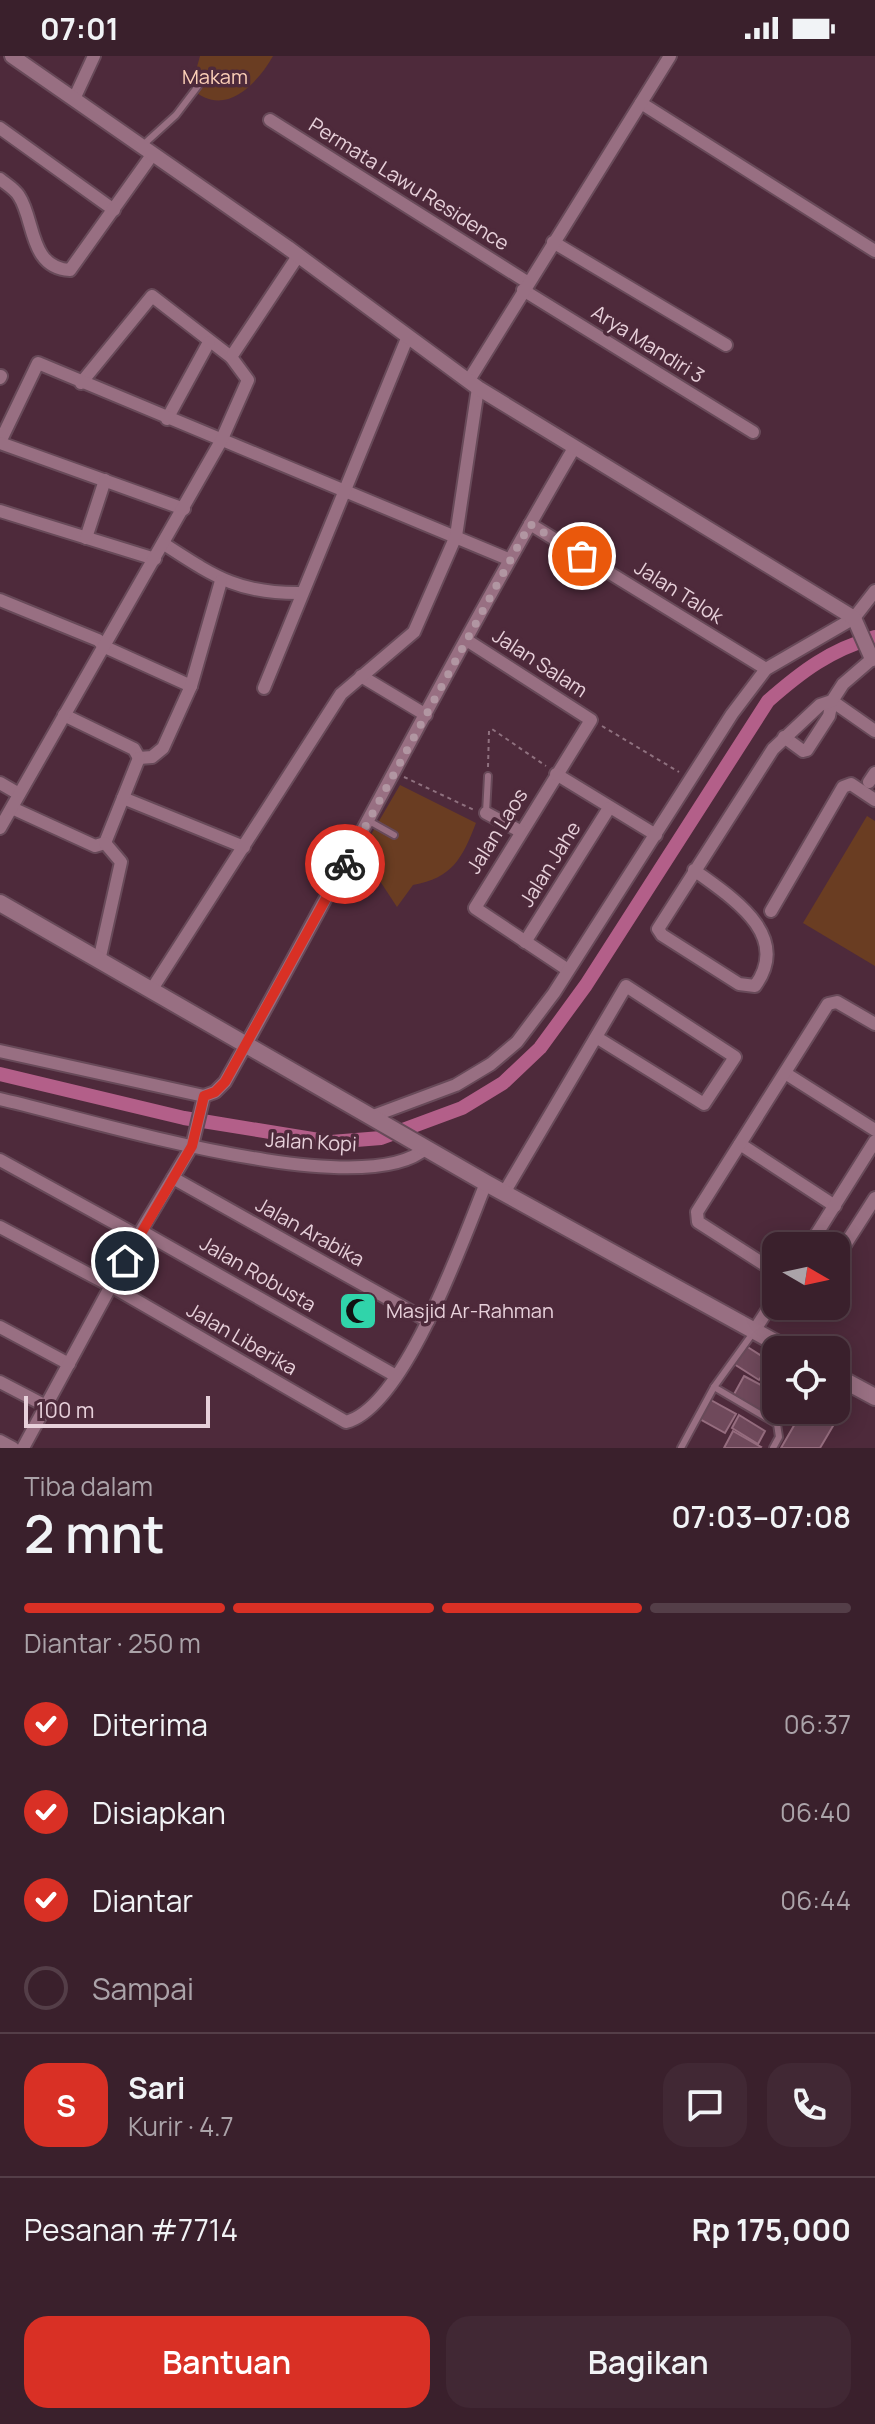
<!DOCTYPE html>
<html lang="id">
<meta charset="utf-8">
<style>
:root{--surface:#3a202c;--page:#412834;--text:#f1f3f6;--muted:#aba3a9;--line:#543e48;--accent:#d93025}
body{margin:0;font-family:Manrope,sans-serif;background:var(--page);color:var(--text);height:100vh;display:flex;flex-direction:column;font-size:30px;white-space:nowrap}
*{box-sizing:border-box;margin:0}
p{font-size:26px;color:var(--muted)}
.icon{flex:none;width:44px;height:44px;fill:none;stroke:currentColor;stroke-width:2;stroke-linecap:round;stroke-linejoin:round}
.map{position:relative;height:1392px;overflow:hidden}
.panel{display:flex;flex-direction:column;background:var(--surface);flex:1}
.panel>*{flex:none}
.needle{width:52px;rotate:99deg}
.controls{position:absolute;left:762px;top:1176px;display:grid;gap:16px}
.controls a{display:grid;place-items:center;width:88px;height:88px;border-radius:16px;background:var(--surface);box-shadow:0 4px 20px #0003,0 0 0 2px var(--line);font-size:40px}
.scale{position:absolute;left:24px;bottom:20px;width:186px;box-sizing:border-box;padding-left:8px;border:4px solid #e7d0da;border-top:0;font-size:22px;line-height:28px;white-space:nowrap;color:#e7d0da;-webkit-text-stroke:6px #4e2a3b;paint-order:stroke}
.pin{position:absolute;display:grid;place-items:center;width:68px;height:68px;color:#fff;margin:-34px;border:4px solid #fff;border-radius:50%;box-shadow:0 2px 8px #0007}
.courier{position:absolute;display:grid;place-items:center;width:80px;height:80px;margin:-40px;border:6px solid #d93025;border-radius:50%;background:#fff;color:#222;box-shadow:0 2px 10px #0007}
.head em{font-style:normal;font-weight:600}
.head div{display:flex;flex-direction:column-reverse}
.head{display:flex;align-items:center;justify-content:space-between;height:136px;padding:0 24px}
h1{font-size:52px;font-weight:600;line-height:60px}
.bar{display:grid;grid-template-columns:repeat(4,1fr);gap:12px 8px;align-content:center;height:96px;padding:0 24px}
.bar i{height:10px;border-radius:6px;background:var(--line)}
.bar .selected{background:var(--accent)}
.bar p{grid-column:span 4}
.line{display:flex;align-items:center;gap:20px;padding:0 24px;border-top:2px solid var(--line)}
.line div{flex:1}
.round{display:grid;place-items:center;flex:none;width:84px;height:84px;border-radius:24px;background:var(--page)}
ol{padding:0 24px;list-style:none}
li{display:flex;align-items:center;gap:24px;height:88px}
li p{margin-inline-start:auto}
li .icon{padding:8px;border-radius:50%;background:var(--accent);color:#fff;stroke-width:4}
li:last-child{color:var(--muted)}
li i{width:44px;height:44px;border:4px solid var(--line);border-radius:50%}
.primary-button{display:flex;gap:16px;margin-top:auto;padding:16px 24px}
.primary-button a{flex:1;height:92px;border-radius:24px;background:var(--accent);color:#fff;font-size:32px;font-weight:600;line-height:92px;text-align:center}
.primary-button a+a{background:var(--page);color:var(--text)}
.status{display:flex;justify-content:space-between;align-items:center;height:56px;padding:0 40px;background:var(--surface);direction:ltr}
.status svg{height:22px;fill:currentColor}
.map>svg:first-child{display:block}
</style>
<div class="status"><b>07:01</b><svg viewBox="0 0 49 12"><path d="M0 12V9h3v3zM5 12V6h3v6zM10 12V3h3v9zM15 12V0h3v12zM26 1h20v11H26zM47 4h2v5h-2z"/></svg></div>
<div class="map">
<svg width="875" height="1392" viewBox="0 0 875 1392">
<rect width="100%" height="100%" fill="#4e2a3b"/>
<g fill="#6a3d22">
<path d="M200,0H273C256,30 223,63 191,32Z"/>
<path d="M400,729L476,767C462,803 452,822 413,829L397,851L376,819L351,813Z"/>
<polygon points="867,760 875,765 875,910 803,867"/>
</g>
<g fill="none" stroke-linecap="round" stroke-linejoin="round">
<path stroke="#b35f89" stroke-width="14" d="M0,1018L184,1062L331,1086L381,1082L462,1052L503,1027L540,992L586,929L768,645C802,615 830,594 875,581"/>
</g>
<g fill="#6f495b" stroke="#966d7f" stroke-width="2">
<polygon points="746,1290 771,1306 759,1324 734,1308"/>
<polygon points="744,1320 776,1337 776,1354 789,1354 782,1367 733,1340"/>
<polygon points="709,1343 736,1358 725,1377 698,1362"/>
<polygon points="836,1350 843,1353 820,1392 781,1392 803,1354 836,1354"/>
<polygon points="739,1359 765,1375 758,1388 732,1372"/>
<polygon points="733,1375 761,1391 760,1392 724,1392"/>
</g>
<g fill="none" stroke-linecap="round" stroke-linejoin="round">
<defs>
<g id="service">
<polyline points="143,89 176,59 198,30"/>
<polyline points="486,757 488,720"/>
<polyline points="369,765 394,779"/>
<polyline points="714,1331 777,1368 779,1381 773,1392"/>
<polyline points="681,1392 714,1331 753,1277"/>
</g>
<g id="minor">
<polyline points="74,43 94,0"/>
<polyline points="641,47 875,195"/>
<polyline points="270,64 527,226"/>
<polyline points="0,72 114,154"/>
<path d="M0,123C6,128 15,133 19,140C35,164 29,212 70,214L152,99"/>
<polyline points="553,186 726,289"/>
<polyline points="523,234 753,376"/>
<polyline points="0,322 1,320"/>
<polyline points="469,324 670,0"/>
<polyline points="81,327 152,240 231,301"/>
<polyline points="167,363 209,286"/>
<polyline points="0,386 38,307 508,503"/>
<polyline points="0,387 184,453"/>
<polyline points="0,455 155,503"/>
<polyline points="530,468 766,613"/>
<polyline points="86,482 105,424"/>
<path d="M164,488C215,521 239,538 302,537"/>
<polyline points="0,544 98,584 105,591 191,630"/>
<polyline points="468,585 591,664 475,852 568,914"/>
<polyline points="361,620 426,659"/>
<polyline points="264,632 408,280"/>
<polyline points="64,659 134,693 139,702"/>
<polyline points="784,681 803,695 807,694 829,660 832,645 875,675"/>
<polyline points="139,702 152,701 163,692 191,630 221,525"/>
<polyline points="556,718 656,779"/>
<polyline points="869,726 875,717"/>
<polyline points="0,727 19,738"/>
<polyline points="123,742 244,791"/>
<polyline points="12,752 95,790 105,787"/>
<polyline points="486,757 520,775"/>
<polyline points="0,772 221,385 248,324 231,301 298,200"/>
<polyline points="105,787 139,702"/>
<path d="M694,814C729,840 793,878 755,930L739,928L662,879L658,873L773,693L820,649L832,645L843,628L872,603"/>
<polyline points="771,855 843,731 851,728 875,744"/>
<polyline points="525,886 609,752"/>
<polyline points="99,905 121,806 105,787"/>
<polyline points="152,933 341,638 414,576 456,480 478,332"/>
<polyline points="0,995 204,1040"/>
<polyline points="785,1017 875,1074"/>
<path d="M0,1043C82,1061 362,1150 426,1092"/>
<polyline points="373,1060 456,1029 491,1008 517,986 554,937 732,658 766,613 854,562 875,535"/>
<polyline points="740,1088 835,1150"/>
<polyline points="0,1104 138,1180"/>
<polyline points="173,1122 428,1265"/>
<polyline points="504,1137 626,930 735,1001 704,1048 596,981"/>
<path d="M0,1171L113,1231L346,1366C405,1351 464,1181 486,1127"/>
<polyline points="141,1175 396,1320"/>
<polyline points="809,1190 875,1085"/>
<polyline points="836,1203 875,1142"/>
<polyline points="776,1216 698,1166 697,1156 828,948 837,946 875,968"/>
<polyline points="0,1271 69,1308"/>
<polyline points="754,1275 776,1241"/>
<polyline points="0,1326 46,1350"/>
<polyline points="0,1385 13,1392"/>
<path d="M23,1392L138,1180L192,1090L204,1040L215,1036L225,1026C343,816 452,600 574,392"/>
</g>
<polyline id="tertiary" points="12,0 288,192 478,332 854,562 872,603 875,602"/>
<g id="secondary">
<polyline points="0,847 486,1127 789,1294"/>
<polyline points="836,1320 875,1341"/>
</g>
</defs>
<use href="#service" stroke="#684a59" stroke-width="10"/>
<use href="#minor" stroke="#684a59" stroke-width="16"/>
<use href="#tertiary" stroke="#684a59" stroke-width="18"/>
<use href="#secondary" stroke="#684a59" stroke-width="20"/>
<g stroke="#8f717f" stroke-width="2" stroke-dasharray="4 4" stroke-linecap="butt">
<polyline points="602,670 679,716"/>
<polyline points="488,711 489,675 492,673 546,710"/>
<polyline points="404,721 474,754"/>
</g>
<use href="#service" stroke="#986f82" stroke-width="6"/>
<use href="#minor" stroke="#986f82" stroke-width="12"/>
<use href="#tertiary" stroke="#986f82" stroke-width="14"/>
<use href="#secondary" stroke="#986f82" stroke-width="16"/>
</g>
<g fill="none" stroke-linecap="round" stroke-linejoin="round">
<polyline stroke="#b196a2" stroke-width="8" stroke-dasharray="0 14.4" points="345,808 530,468 582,500"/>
<polyline stroke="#d93025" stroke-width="10" points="125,1205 192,1090 204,1040 215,1036 225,1026 345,808"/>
</g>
<defs>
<symbol id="mosque-square" viewBox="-11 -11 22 22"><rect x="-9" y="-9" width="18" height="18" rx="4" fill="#30d4aa" stroke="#4e2a3b"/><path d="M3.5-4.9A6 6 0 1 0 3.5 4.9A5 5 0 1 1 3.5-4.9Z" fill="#111"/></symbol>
</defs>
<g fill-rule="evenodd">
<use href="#mosque-square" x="336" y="1233" width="44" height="44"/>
</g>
<g text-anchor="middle" stroke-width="7" stroke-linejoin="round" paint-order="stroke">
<g font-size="20" fill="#fcd0b8" stroke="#4e2a3b">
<text x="215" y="28">Makam</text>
</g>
<g font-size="20" fill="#e7d0da" stroke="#4e2a3b">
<text transform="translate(409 128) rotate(32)" y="7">Permata Lawu Residence</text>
<text transform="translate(648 288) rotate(32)" y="7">Arya Mandiri 3</text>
<text transform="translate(679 536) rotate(32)" y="7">Jalan Talok</text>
<text transform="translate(540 607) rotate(33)" y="7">Jalan Salam</text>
<text transform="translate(497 775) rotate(-58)" y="7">Jalan Laos</text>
<text transform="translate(550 808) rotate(-58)" y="7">Jalan Jahe</text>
<text transform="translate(311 1086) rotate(3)" y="7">Jalan Kopi</text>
<text transform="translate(310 1176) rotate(29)" y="7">Jalan Arabika</text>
<text transform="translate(258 1218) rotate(30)" y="7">Jalan Robusta</text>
<text transform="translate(242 1283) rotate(30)" y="7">Jalan Liberika</text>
</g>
<g font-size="20" fill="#e7d0da" stroke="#4e2a3b" text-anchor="start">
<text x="386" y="1262">Masjid Ar-Rahman</text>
</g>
</g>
</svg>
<div class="controls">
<a><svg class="needle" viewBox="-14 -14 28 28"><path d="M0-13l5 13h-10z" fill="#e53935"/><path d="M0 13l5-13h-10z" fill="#aba3a9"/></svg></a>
<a><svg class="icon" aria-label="locate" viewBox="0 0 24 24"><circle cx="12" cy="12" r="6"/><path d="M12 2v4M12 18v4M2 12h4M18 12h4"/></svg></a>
</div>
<div class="scale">100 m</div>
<div class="pin" style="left:582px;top:500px;background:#ea580c"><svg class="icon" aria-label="bag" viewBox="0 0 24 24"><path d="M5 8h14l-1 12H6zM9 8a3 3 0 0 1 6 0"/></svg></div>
<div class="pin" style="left:125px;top:1205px;background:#1f2937"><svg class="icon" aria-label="home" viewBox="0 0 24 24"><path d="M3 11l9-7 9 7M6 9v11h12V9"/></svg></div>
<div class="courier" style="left:345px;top:808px"><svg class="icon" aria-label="bike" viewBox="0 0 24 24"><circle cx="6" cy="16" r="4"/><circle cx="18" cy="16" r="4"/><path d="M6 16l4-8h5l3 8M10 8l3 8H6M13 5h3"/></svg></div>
</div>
<section class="panel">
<div class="head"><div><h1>2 mnt</h1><p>Tiba dalam</p></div><em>07:03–07:08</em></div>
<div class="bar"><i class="selected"></i><i class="selected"></i><i class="selected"></i><i></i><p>Diantar · 250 m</p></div>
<ol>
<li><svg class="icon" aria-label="check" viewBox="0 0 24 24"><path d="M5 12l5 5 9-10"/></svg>Diterima<p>06:37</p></li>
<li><svg class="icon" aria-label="check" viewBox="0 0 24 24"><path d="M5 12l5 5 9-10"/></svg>Disiapkan<p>06:40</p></li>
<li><svg class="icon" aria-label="check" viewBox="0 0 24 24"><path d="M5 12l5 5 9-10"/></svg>Diantar<p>06:44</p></li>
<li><i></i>Sampai</li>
</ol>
<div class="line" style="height:144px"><b class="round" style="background:var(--accent);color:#fff">S</b><div><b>Sari</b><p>Kurir · 4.7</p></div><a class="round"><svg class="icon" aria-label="chat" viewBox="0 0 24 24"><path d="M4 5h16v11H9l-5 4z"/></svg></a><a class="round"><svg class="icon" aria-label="phone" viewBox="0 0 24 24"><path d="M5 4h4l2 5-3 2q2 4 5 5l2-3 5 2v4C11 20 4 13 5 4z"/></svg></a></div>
<div class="line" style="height:104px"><div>Pesanan #7714</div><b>Rp 175,000</b></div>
<div class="primary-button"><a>Bantuan</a><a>Bagikan</a></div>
</section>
